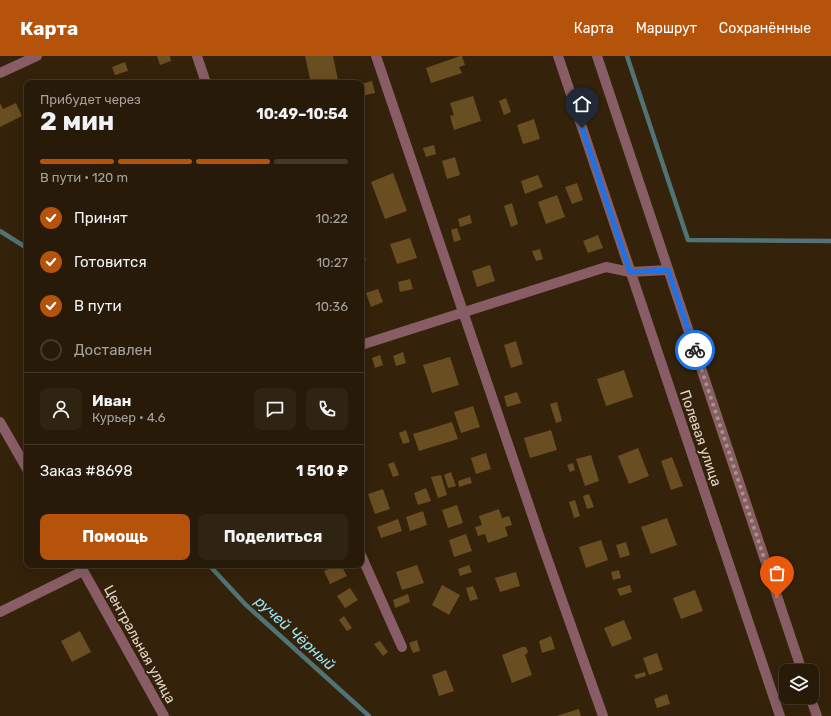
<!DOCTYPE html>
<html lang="ru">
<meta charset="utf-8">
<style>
:root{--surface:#271a08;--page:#2f2312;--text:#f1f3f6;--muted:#a4a19c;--line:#433829;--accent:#b45309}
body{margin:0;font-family:Rubik,sans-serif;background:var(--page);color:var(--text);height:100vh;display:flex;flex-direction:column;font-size:15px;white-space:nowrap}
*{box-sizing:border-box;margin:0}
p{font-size:13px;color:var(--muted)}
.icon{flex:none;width:22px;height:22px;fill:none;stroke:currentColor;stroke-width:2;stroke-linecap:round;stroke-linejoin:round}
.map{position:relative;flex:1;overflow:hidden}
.panel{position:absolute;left:24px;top:24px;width:340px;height:488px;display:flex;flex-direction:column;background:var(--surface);border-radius:8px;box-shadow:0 4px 16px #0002,0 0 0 1px var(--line)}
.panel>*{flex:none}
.buttons{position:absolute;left:779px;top:608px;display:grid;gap:8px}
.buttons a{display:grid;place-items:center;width:40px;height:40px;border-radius:8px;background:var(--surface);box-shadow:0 4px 16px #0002,0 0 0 1px var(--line);font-size:20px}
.pin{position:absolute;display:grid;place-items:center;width:34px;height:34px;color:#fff;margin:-41px -17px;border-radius:50% 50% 50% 0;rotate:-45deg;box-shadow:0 0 4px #0007}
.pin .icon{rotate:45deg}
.courier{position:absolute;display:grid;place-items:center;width:40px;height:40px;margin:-20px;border:3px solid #1a73e8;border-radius:50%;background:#fff;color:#222;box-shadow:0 1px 5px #0007}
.overview em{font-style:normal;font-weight:700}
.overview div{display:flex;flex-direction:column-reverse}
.overview{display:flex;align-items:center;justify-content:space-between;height:68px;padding:0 16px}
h1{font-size:26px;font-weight:700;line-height:30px}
.bar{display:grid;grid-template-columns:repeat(4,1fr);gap:6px 4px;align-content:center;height:48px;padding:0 16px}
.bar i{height:5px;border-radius:3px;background:var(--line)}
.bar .current{background:var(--accent)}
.bar p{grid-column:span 4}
.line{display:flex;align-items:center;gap:10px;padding:0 16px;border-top:1px solid var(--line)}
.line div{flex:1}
.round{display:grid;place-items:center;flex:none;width:42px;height:42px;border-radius:8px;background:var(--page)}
ol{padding:0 16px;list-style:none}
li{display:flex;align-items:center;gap:12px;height:44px}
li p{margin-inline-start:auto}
li .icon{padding:4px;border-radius:50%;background:var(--accent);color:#fff;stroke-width:4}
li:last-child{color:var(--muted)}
li i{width:22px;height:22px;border:2px solid var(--line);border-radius:50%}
.button{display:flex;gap:8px;margin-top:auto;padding:8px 16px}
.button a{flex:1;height:46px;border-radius:8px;background:var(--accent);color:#fff;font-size:16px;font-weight:700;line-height:46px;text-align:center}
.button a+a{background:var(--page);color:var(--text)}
header{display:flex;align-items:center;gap:24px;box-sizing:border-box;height:56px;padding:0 20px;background:var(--accent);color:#fff}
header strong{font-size:19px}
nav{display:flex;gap:22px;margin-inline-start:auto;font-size:14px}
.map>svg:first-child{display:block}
</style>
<header>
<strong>Карта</strong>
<nav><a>Карта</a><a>Маршрут</a><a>Сохранённые</a></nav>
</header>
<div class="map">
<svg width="831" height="660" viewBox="0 0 831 660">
<rect width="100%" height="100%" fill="#34220a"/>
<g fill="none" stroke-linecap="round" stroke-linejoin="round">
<g stroke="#507376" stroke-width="4.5">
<polyline points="627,0 688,184 831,185"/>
<polyline points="0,175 27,192"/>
<polyline points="209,509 245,548 369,660"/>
</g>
</g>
<g fill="#694e21">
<polygon points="157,0 170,0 171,5 160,9"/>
<polygon points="305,0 333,0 338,24 325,27 311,27"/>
<polygon points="460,0 462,0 465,9 459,11 462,17 431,27 426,12"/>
<polygon points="125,6 128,15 115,19 112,11"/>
<polygon points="180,23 182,27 169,27"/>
<polygon points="372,25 375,37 361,40 361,28"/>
<polygon points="473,40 481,65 454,74 450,60 454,59 450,47"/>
<polygon points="506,42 511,56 504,59 499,45"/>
<polygon points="0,47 3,53 16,47 22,60 0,71"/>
<polygon points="534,63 540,83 523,88 517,69"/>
<polygon points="434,89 436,98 426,101 423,92"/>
<polygon points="455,101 460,119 447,123 442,105"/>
<polygon points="393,117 407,155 385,163 371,126"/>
<polygon points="538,119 543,131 525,138 521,125"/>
<polygon points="577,127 583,144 572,148 565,131"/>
<polygon points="557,139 565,161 546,168 538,146"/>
<polygon points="512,147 518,168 511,171 504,150"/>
<polygon points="470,159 472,167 460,171 458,163"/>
<polygon points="457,172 461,184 454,186 451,174"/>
<polygon points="598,179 603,192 588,197 583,185"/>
<polygon points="410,182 417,202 397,208 390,188"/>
<polygon points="540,193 543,203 536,205 532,195"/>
<polygon points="364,198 366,204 361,206 361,199"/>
<polygon points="490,209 495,225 477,231 472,215"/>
<polygon points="410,223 413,233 400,236 398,226"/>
<polygon points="378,233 383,246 371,251 366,237"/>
<polygon points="516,285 523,308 511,312 504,289"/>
<polygon points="403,296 406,307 396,310 393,300"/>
<polygon points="380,299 383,309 375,312 372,302"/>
<polygon points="450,301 459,329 432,337 423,309"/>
<polygon points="624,314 633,341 606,350 597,323"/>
<polygon points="517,336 521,347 507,351 504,340"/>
<polygon points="557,346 562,365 556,367 550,348"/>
<polygon points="473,350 480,371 461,377 454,356"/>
<polygon points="452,366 458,383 419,395 413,378"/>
<polygon points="406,374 410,386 403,388 399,377"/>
<polygon points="551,374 557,394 530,402 524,382"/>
<polygon points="638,392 649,420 629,428 618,400"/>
<polygon points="486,397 491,413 476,418 471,402"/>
<polygon points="591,399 599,425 585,430 576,403"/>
<polygon points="672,401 683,430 671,434 661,405"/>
<polygon points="394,406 399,419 393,421 388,408"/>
<polygon points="573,407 575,414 570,416 567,409"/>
<polygon points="451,416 456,430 448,432 444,419"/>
<polygon points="441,419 447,439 438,442 431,421"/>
<polygon points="470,421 472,427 459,431 458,425"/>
<polygon points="426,432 431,445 418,449 414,437"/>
<polygon points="383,433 390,453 375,458 368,438"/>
<polygon points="589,438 594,451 587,453 583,440"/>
<polygon points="575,444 580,460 574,462 569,446"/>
<polygon points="457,449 463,467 448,472 442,454"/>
<polygon points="499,453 502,462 509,460 512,469 505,471 508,480 488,487 485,478 478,480 475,471 482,469 479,460"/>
<polygon points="423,455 427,469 410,475 406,461"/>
<polygon points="667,462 677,489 651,498 641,471"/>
<polygon points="398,463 402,475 381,482 377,471"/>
<polygon points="466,478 472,495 454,501 449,484"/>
<polygon points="601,484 608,504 586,512 579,491"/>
<polygon points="626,486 630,499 620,502 616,489"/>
<polygon points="336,509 341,509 347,520 330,528 324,515"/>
<polygon points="417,509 424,527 402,534 396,516"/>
<polygon points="469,509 472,516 460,520 458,513"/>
<polygon points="619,514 621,522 613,524 611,516"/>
<polygon points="516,516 520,530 500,536 495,522"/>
<polygon points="442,529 460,539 449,559 432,549"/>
<polygon points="630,529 632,536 620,540 617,533"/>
<polygon points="473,530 478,543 470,545 466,532"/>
<polygon points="350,532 358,544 345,552 337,540"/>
<polygon points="695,534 703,555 681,563 673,542"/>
<polygon points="408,538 410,546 395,552 393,544"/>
<polygon points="344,560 352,572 347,575 339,564"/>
<polygon points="624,564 632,583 612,591 604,572"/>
<polygon points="80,575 91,596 72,606 61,585"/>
<polygon points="551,580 555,593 542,597 539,585"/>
<polygon points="417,584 420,595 413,597 409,587"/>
<polygon points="380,585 388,596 383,600 374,588"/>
<polygon points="522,591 526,591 528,596 525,599 532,619 512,627 502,599"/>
<polygon points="657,597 663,614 649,619 643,602"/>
<polygon points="446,614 454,635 439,640 432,619"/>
<polygon points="645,616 646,620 636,623 634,619"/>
<polygon points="667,638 670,648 657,652 654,643"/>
<polygon points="579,653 581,660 556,660"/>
</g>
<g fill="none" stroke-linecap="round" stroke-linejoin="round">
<g stroke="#895d65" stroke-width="10">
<polyline points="197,0 206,27"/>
<polyline points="376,0 541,485 603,660"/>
<polyline points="558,0 780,660"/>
<polyline points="597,0 802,615"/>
<polyline points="0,17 37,0"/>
<polyline points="361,289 606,211 630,216 668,214"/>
<polyline points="0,366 27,413"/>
<polyline points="361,499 402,591"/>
<polyline points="80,509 164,660"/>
<polyline points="0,556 83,515"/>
<polyline points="810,641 817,660"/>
</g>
</g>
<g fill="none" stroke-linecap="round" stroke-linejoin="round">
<polyline stroke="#a59786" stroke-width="4" stroke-dasharray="0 7.2" points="695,294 777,541"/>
<polyline stroke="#1a73e8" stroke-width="5" points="582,72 630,216 668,214 695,294"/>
</g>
<g text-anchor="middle" stroke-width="4" stroke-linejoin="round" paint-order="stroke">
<g font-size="14" fill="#e2d6c8" stroke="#34220a">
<text transform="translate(701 382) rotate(71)" y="5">Полевая улица</text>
<text transform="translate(140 588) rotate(61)" y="5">Центральная улица</text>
</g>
<g font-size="15" font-style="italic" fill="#97e6f8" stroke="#34220a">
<text transform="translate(295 577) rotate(42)" y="5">ручей Чёрный</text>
</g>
</g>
</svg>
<div class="buttons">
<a><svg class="icon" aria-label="layers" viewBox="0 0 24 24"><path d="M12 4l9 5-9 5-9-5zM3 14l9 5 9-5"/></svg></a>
</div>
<div class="pin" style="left:777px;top:541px;background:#ea580c"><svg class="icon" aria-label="bag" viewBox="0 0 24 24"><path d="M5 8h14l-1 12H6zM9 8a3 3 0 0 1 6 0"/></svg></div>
<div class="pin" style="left:582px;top:72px;background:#1f2937"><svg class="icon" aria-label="home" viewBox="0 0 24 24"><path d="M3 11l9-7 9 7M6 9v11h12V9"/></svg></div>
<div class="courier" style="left:695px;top:294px"><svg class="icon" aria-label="bike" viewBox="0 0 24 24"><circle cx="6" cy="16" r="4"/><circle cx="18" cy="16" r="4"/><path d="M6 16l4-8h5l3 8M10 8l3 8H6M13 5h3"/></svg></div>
<section class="panel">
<div class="overview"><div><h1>2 мин</h1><p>Прибудет через</p></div><em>10:49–10:54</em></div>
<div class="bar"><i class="current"></i><i class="current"></i><i class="current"></i><i></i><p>В пути · 120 m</p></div>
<ol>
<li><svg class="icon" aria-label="check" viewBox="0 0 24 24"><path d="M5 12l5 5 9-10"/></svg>Принят<p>10:22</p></li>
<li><svg class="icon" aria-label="check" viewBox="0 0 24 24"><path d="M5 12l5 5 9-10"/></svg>Готовится<p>10:27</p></li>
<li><svg class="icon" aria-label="check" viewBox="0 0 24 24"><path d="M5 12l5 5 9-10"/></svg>В пути<p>10:36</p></li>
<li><i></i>Доставлен</li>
</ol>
<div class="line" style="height:72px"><a class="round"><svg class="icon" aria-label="person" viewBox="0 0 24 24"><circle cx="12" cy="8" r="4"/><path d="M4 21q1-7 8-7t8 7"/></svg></a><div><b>Иван</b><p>Курьер · 4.6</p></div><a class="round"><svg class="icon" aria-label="chat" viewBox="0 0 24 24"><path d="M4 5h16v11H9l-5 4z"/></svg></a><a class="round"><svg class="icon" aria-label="phone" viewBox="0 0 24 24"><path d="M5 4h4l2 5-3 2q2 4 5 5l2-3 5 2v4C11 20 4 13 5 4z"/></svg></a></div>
<div class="line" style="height:52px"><div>Заказ #8698</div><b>1 510 ₽</b></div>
<div class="button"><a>Помощь</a><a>Поделиться</a></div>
</section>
</div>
